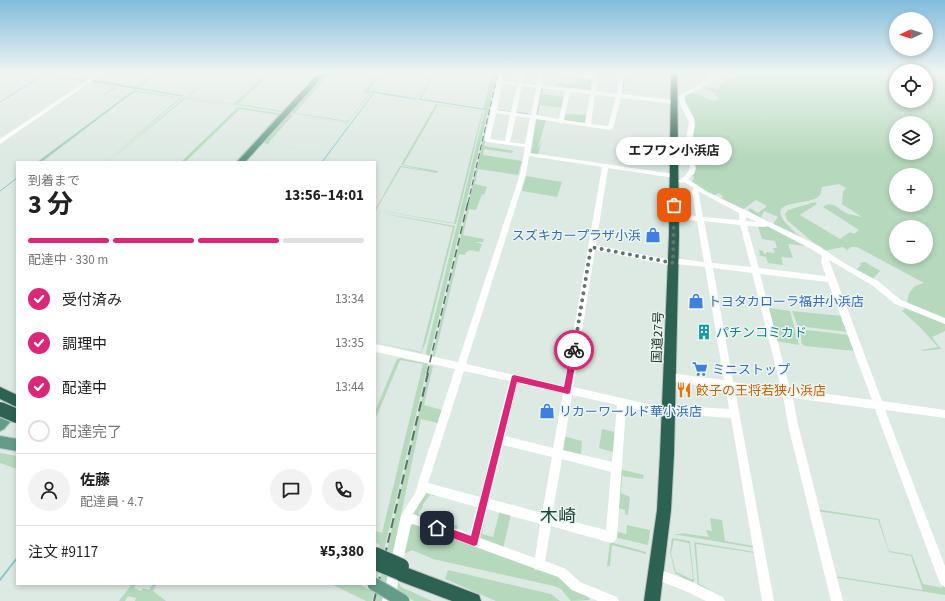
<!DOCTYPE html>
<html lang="ja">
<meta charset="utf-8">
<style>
:root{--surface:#fff;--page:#f2f2f2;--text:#222;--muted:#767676;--line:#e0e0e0;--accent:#db2777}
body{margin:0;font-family:"Source Sans 3","Noto Sans JP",sans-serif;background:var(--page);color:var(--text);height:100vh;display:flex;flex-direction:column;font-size:15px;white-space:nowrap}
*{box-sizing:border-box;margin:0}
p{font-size:13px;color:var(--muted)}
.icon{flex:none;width:22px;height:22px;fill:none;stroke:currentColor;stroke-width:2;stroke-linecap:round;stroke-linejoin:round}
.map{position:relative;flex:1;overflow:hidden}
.side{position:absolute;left:16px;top:161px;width:360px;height:424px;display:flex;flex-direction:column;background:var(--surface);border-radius:0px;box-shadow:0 2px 6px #0003}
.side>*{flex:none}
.needle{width:26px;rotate:266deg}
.tools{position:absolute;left:889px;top:12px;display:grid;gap:8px}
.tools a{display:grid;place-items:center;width:44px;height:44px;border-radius:50%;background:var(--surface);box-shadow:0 2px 6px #0003;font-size:20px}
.pin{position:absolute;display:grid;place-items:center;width:34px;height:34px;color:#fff;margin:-17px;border-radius:8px;box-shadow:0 2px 6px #0006}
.courier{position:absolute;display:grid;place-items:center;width:40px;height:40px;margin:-20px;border:3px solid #db2777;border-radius:50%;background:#fff;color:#222;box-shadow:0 1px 5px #0007}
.bubble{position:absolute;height:28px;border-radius:14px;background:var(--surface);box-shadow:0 2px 6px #0003;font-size:13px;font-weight:700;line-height:28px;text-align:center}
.headline em{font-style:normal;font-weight:700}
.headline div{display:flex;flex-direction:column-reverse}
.headline{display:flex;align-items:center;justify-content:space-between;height:68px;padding:0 12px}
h1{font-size:26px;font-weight:700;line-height:30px}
.bar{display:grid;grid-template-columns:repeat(4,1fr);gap:6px 4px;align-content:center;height:48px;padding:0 12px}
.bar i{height:5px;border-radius:3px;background:var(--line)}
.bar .selected{background:var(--accent)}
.bar p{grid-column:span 4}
.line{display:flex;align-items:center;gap:10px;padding:0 12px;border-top:1px solid var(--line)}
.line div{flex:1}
.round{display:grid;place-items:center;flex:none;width:42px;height:42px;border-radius:21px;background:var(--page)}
ol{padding:0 12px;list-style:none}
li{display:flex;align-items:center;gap:12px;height:44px}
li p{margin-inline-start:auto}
li .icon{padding:4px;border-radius:50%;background:var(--accent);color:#fff;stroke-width:4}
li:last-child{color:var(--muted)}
li i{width:22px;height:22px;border:2px solid var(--line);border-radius:50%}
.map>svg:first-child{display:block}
</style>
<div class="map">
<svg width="945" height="601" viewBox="0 0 945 601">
<rect width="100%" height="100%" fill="#dde9e3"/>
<g fill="#b6d9bd" fill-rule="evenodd">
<polygon points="104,73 95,80 136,87 155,73 158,73 139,88 185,96 91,82"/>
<polygon points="215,73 188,97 234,104 267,73 270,73 238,104 282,111 319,73 282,112 186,97"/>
<polygon points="327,73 331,73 295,113 348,121 369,94 363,93 379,73 381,73 368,91 373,91 416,98 434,73 417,98 365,92 370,94 348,122 291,113"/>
<polygon points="435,73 421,99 483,109 492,73 497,73 489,110 419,99"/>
<path d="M730,73H896V101H926V73H945V319L907,303L909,293L915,286L924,283L857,247H851L847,250L843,247L823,251L787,220L785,214L788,210L815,202L817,204L800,215L840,239L850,232L854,234L859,230L823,207C833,199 839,211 849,214C853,215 857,216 862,217L842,204L843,192L846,188L839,184L822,187C821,190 822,193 819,196C809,208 749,195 802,238L773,224L778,217L764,211L761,217L770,222L750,215L752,213L748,210L750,208L758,213L767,206L756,200L742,210L721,199L723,196L718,193L714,196L691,182L694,179V177L690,175L694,160L697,159L696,152L689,148L693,127L683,97L688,93L698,94L713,101L720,99L715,95L716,94L702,87L718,89L720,85L727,77L735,78L736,75ZM896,123H926V153H896ZM896,175H926V205H896ZM896,227H926V257H896Z"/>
<polygon points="577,77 593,79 591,90 556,86 557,83 575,85"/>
<polygon points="88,84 90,83 116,87 106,95 124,97 134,90 182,98 105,162 180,98 134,92 42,162 37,162 123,98 104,95 114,87 89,84 0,144"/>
<polygon points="542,94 565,97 563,108 540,105"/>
<polygon points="184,98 282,114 237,162 235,162 278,115 240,109 185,162 181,162 238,107 185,99 108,162"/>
<path d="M436,104L483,112L456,224L375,210L400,166L434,172L401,165ZM438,105L482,112L454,223L376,210L401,167L437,173L438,171L403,165Z"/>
<polygon points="485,110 488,111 429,358 427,357 426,352"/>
<polygon points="490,111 492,111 484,146 514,151 511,153 484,149 483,155 522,161 518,175 478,169 475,184 487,187 484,195 482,194 476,210 469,209 463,235 484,239 483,242 475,242 482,244 479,252 471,250 466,252 465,255 459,254 434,359 432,358"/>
<path d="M290,114L293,115L348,123L325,153L264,143ZM293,115L346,123L347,124L325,153L269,144V142Z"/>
<polygon points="564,114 587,115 585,123 564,121"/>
<polygon points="536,119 546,120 537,150 542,140 538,155 531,154"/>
<polygon points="526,176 562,182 557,197 522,191"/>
<polygon points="375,212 455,226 426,342 421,353 375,342 421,352 453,227"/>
<polygon points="758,226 770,227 806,246 788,244 793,258 781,257 783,265 768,263 766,257 753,254 760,255 759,250 763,251 764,254 766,254 766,252 775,253 773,248 777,248 775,241 762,239"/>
<polygon points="865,262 880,271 872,280 855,271 861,265 860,263"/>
<polygon points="901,306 945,322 945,331 932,337 941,349 923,351 922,350 938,347 920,327 902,311 905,309"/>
<polygon points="770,308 790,311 799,345 777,341 769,310"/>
<polygon points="792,311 842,316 848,332 798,326"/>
<polygon points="799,329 849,335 855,351 805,346 802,344"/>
<polygon points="401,358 428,364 372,601 366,601 331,584 359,584 368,589 370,584 375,584 375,563 380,545 375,542 375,531 382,533 423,364 400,360 375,420 375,411 397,359"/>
<polygon points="430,365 433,366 424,405 442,410 438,423 421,419 383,601 375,601"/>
<polygon points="602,429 619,433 617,453 599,448"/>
<polygon points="563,436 582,441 581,454 578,456 562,452"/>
<polygon points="0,453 17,456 17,469 0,463"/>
<polygon points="619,469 644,475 643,479 622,476 621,493 630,497 628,515 625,514 625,510 615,507"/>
<polygon points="426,491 437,494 434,496 430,495 423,504 423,507 418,513 420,516 458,526 456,532 409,514 424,497"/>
<path d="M816,509L879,519L889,551L912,555L923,584L943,588L935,566H937L945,588V595L833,577ZM817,511L878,520L889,552L911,556L923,590L834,576Z"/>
<polygon points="500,510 511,514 503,549 478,540 481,524 484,524 482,534 493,537"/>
<polygon points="710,518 722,520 725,541 754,546 755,548 673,534 681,534 681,533 709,537 706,530 712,531"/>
<polygon points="414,522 534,566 535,570 554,572 587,595 590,600 571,601 561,589 554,586 433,559 412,550 404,554 409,525"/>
<polygon points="627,525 650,530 648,545 614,537 613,531 626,534"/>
<path d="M672,538L690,541L694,581L692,583L675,573L670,552ZM674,540L689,543L693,579H691L676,572L671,553Z"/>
<polygon points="610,542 646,552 646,554 612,545 610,566 607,566"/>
<polygon points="694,542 755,552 755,553 696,544 699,584 730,601 698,585"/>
<polygon points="448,570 551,594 560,601 496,601 445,579"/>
<polygon points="398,581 401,587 432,601 414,601 398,591"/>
<polygon points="132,584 136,584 134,588 141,591 143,588 149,590 153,584 157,584 153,591 166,601 135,601 136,598 128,596 125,601 119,601"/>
</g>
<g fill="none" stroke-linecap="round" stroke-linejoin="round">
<g stroke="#86c7cd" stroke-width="1">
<polyline points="39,73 87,81"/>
<polyline points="93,80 120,85 119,86"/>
<polyline points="91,81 183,96"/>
<polyline points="115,90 117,88"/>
<polyline points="377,93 416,99"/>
<polyline points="622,95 625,73"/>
<polyline points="419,99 488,110"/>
<polyline points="0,102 42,76"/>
<polyline points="498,110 510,112"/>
<polyline points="517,112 528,114"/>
<polyline points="537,115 542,89"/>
<polyline points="39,162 134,91"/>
<polyline points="322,162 373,94"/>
<polyline points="0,191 17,178"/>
</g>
<polyline stroke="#86c7cd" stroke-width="2" points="0,580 17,558"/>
<defs>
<g id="major">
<polygon points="319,73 326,73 245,162 237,162"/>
<polygon points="17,401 17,414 4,429 0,431 0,416 13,402"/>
<polygon points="0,436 17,439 17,451 0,448"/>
</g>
<g id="highway">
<polygon points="671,73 677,73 679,235 674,454 671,510 660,601 644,601 657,510 660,454 669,235"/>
<polygon points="0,387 17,395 17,407 0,399"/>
<polygon points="400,565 479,595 481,601 452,601 394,579 392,573 394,567"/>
</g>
</defs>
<use href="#major" stroke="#bcc3c1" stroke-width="2"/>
<use href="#highway" stroke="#bcc3c1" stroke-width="2"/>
<g fill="#fff" fill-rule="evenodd">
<polygon points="98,73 104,73 0,144 0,139"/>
<path d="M499,73H504L503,81L517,82L519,73H524L522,83L536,85L538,73H543L541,85L591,91L592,79L550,73H568L593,76V73H598L596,91L617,94L619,73H624L622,94L673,100L676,102L673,104L621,98L613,128L610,130L563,123L561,124L558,122L536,119L530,153L674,174L677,176L674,178L608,168L596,245L670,260L673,258L704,262L697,221L674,218L671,216L674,214L696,216L692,191L694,188L684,182L681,183L678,181L686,175L690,168L685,146L689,122L680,104L679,95L708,80L711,73H716L712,82L685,96V101L694,118L695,125L691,146L696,168L694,174L688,179L708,192L819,246L844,263L878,281L901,300L945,318V324L895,304L872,285L829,260L882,401L945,410V418L885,410L945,566V587L941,585L939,581L875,409L793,398L798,425L843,601H831L788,425L783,396L735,390L774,601H762L731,418L648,412L626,407L617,537L615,541L611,543L551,526L545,561L566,569L580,582L617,597L619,601H598L572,590L558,577L413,524L411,525L394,601H382L401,516C406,505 417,495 418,483L455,369L375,352V344L458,362L520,174L525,147L487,142L484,140ZM502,84L517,85L511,112L497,110ZM522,86L536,88L531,115L516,113ZM541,88L565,91L559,119L536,115ZM570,92L590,94L585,123L564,120ZM595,95L616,97L608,126L591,124ZM496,113L510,115L505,141L490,139ZM516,116L530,118L525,144L510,142ZM529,156L602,167L564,386L466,364L526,174ZM698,191L739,213V220L703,217ZM746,217L757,222L746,221ZM704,221L740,225L751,267L712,263ZM747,226L764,227L767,226L813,250L822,256L821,262L826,276L759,268ZM595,250L673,266L676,264L705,267L724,380L669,373L666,374L665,377L666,380L669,381L726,389L729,409L648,404L573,387ZM713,268L752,273L781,388L733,382ZM760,274L828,282L872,400L790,389ZM464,371L509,381L480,497L428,483ZM517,383L563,393L553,448L505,436ZM572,395L617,405L612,462L563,450ZM503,445L552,457L542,513L490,499ZM562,459L611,472L606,530L552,516ZM426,493L477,507L470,534L413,514ZM487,509L540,524L535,558L480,538Z"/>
<polygon points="656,568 690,581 723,597 725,601 706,601 683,590 652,578 650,574 652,570"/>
</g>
<use href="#major" fill="#639d89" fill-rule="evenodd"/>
<use href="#highway" fill="#2d6253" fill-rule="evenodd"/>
<polyline stroke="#5a736a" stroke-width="1" stroke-dasharray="6 3" stroke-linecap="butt" points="468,203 498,73"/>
<polyline stroke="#5a736a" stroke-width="1.5" stroke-dasharray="8 4" stroke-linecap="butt" points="427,374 468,202"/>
<polyline stroke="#5a736a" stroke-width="2" stroke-dasharray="10 5" stroke-linecap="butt" points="374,601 428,373"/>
<defs>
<polyline id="major-bridge" points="374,584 403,601"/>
<g id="highway-bridge">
<polyline points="0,409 17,416"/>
<polyline points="375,554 402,566"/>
<polyline points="375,563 400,573"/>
</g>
</defs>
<use href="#major-bridge" stroke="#bcc3c1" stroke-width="15" stroke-linecap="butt"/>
<use href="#highway-bridge" stroke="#bcc3c1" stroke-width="16" stroke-linecap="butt"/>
<use href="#major-bridge" stroke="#639d89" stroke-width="13"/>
<use href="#highway-bridge" stroke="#2d6253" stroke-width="14"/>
</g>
<linearGradient id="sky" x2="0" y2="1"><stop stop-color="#81bcdd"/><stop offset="0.46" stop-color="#f0f5f2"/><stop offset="1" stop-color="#f0f5f2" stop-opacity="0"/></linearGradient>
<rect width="945" height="157" fill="url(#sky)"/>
<polygon fill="#db2777" points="574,347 578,350 570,393 568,394 517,382 477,545 474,546 434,531 434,525 437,524 471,536 512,376 514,375 564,387 571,350"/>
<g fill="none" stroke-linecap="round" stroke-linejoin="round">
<polyline stroke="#62756e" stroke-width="4" stroke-dasharray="0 7.2" points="574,350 591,247 673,263 674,205"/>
</g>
<defs>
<symbol id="shop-bare" viewBox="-9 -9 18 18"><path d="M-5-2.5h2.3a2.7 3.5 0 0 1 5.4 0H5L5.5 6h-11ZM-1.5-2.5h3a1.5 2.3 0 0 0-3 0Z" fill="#3f7fe0" stroke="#edf6f1" stroke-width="2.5" paint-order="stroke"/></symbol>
<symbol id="building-bare" viewBox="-9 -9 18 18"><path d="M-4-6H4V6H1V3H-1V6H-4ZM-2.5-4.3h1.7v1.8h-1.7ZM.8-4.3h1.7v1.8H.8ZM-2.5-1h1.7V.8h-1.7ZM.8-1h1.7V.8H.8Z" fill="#0f9aa8" stroke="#edf6f1" stroke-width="2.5" paint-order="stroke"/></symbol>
<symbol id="supermarket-bare" viewBox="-9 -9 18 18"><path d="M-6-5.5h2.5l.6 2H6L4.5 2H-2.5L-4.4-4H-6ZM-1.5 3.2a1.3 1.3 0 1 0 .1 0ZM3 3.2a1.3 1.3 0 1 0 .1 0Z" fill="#3f7fe0" stroke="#edf6f1" stroke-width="2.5" paint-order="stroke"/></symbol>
<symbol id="restaurant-bare" viewBox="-9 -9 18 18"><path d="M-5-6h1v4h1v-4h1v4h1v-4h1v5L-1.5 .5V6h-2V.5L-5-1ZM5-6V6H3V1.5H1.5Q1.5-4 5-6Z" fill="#e8710a" stroke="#edf6f1" stroke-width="2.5" paint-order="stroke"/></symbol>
</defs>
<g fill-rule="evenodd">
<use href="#shop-bare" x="642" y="224" width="22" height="22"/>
<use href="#shop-bare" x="685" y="290" width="22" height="22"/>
<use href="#building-bare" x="693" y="321" width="22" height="22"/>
<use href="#supermarket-bare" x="689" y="358" width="22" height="22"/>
<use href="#restaurant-bare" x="673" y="379" width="22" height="22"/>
<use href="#shop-bare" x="536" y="400" width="22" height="22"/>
</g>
<g text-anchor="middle" stroke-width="3" stroke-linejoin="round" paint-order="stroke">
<g font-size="13" fill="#366cbe" stroke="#edf6f1" text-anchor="start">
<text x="641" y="240" text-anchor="end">スズキカープラザ小浜</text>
<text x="708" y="306">トヨタカローラ福井小浜店</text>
<text x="712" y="374">ミニストップ</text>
<text x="559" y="416">リカーワールド華小浜店</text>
</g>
<g font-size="13" fill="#0d838f" stroke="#edf6f1" text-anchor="start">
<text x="716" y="337">パチンコミカド</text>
</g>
<g font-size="13" fill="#20372f" stroke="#edf6f1">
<text transform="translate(657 337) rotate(-88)" y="5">国道27号</text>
</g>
<g font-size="13" fill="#c56008" stroke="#edf6f1" text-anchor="start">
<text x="696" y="395">餃子の王将若狭小浜店</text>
</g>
<g font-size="18" fill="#1d483a" stroke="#edf6f1">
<text x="558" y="522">木崎</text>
</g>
</g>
</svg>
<div class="tools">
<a><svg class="needle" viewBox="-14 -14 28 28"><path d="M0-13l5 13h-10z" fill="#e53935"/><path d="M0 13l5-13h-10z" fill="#767676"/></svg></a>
<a><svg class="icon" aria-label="locate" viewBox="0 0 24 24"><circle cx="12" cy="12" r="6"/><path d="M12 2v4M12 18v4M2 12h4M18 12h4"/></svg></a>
<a><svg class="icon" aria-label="layers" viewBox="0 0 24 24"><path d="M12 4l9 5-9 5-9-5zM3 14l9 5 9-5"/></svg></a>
<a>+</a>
<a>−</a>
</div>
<div class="pin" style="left:674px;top:205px;background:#ea580c"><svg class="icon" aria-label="bag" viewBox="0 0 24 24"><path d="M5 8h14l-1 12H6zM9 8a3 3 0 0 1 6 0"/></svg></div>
<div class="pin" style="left:437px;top:528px;background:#1f2937"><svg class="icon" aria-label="home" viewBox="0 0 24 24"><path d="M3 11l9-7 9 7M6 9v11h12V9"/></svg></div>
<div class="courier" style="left:574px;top:350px"><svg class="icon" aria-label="bike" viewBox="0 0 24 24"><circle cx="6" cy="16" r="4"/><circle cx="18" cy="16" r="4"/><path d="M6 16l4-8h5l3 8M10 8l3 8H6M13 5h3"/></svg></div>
<div class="bubble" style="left:616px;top:137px;width:116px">エフワン小浜店</div>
<section class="side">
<div class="headline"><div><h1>3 分</h1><p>到着まで</p></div><em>13:56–14:01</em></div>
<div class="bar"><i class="selected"></i><i class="selected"></i><i class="selected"></i><i></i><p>配達中 · 330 m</p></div>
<ol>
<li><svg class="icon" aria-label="check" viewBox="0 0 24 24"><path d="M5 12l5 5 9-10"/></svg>受付済み<p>13:34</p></li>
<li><svg class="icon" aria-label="check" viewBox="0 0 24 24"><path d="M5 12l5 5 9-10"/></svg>調理中<p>13:35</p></li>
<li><svg class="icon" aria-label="check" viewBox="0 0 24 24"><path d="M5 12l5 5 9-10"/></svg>配達中<p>13:44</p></li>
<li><i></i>配達完了</li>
</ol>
<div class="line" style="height:72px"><a class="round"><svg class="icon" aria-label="person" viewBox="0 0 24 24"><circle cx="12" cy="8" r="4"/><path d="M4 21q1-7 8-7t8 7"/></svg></a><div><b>佐藤</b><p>配達員 · 4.7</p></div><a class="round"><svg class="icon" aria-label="chat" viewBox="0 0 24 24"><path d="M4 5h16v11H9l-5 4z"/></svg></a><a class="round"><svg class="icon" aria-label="phone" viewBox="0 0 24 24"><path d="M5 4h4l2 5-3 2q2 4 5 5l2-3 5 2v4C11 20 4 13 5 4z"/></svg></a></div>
<div class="line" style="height:52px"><div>注文 #9117</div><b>¥5,380</b></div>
</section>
</div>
